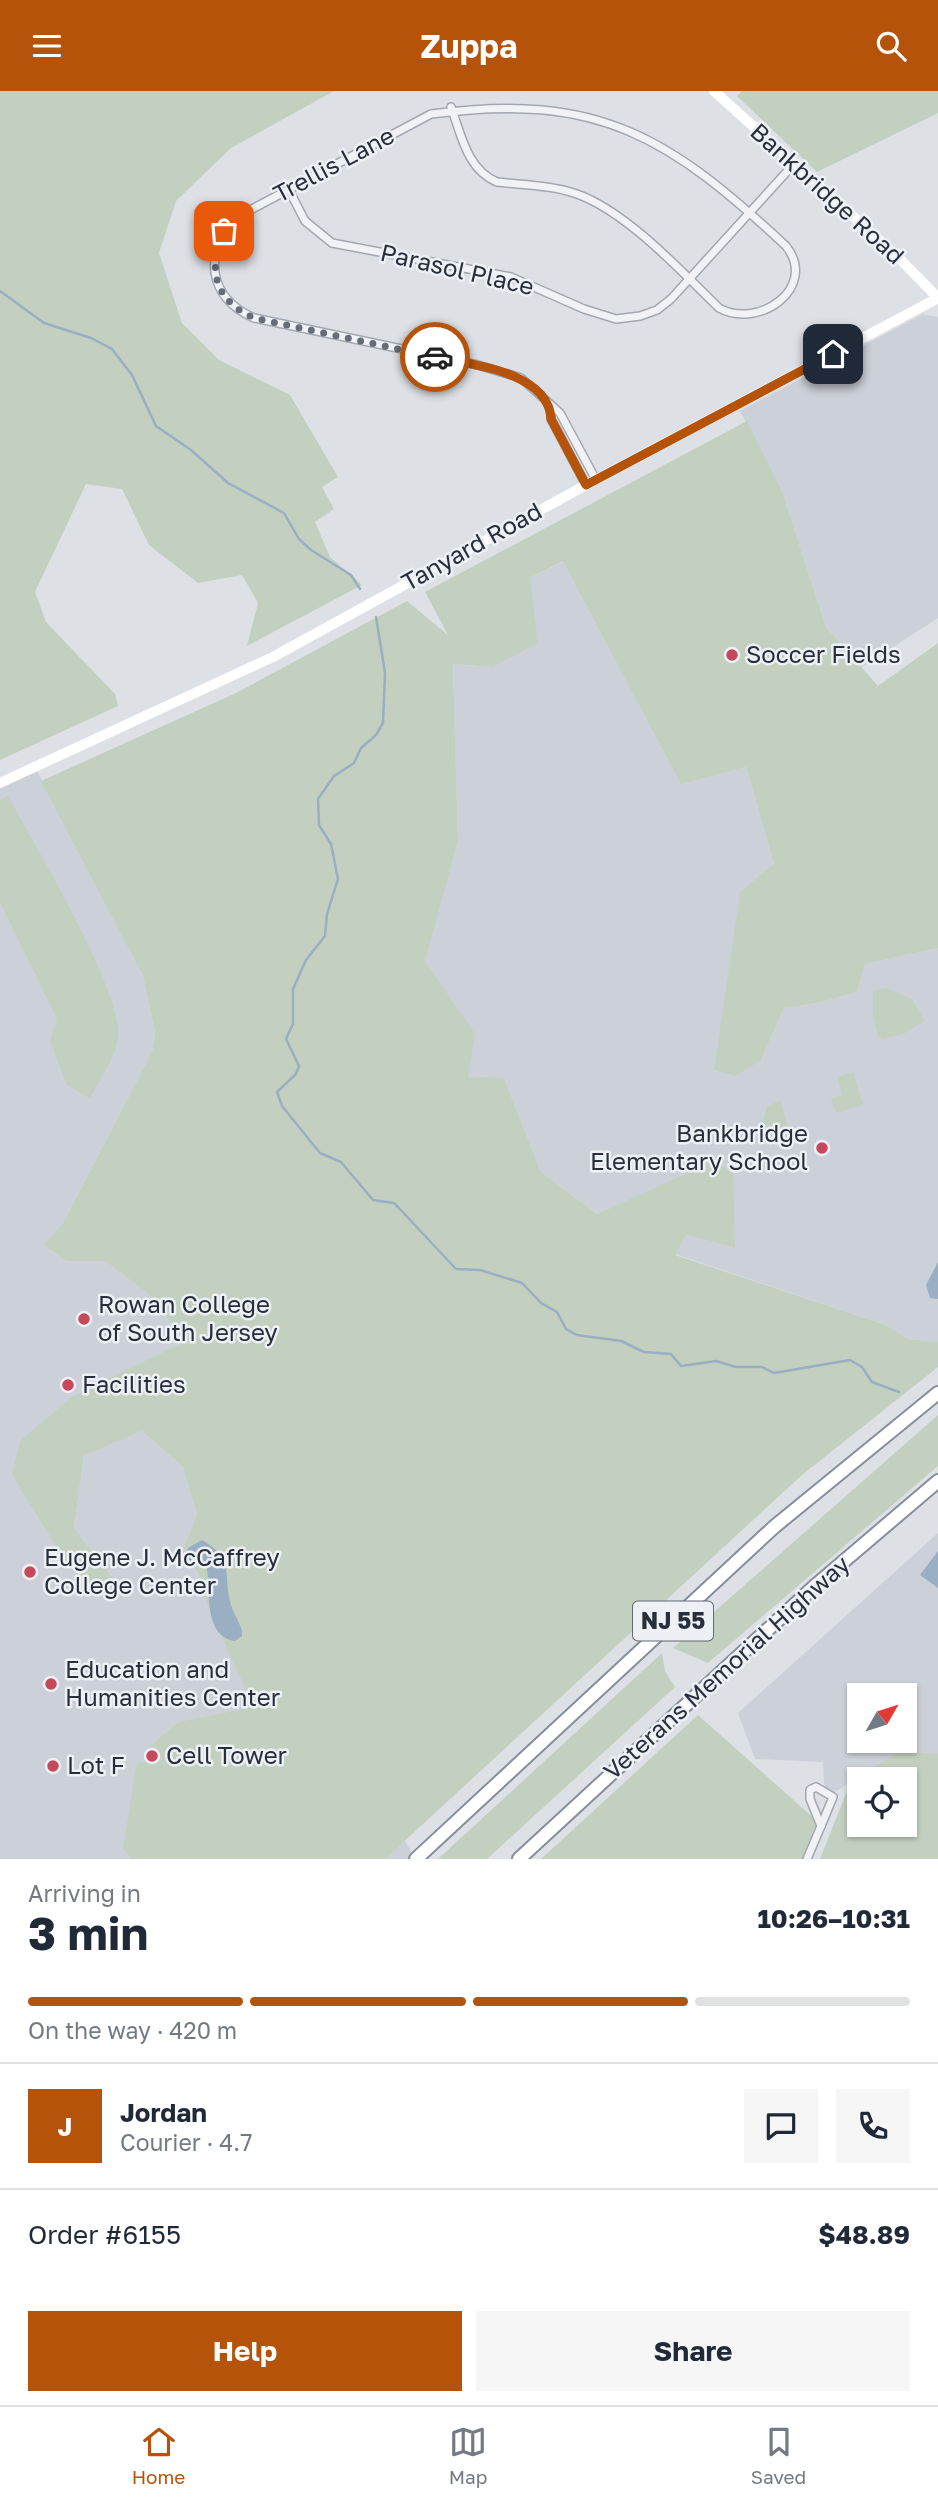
<!DOCTYPE html>
<meta charset="utf-8">
<style>
:root{--surface:#fff;--page:#f6f6f7;--text:#1f2937;--muted:#747a83;--line:#e0e1e3;--accent:#b45309}
body{margin:0;font-family:"Golos Text",sans-serif;background:var(--page);color:var(--text);height:100vh;display:flex;flex-direction:column;font-size:26px;white-space:nowrap}
*{box-sizing:border-box;margin:0}
p{font-size:23px;color:var(--muted)}
.icon{flex:none;width:38px;height:38px;fill:none;stroke:currentColor;stroke-width:2;stroke-linecap:round;stroke-linejoin:round}
.map{position:relative;height:1768px;overflow:hidden}
.details{display:flex;flex-direction:column;background:var(--surface);flex:1}
.details>*{flex:none}
.needle{width:46px;rotate:51deg}
.fabs{position:absolute;left:847px;top:1592px;display:grid;gap:14px}
.fabs a{display:grid;place-items:center;width:70px;height:70px;border-radius:0px;background:var(--surface);box-shadow:0 2px 5px #0004;font-size:35px}
.pin{position:absolute;display:grid;place-items:center;width:60px;height:60px;color:#fff;margin:-30px;border-radius:14px;box-shadow:0 4px 10px #0006}
.courier{position:absolute;display:grid;place-items:center;width:70px;height:70px;margin:-35px;border:5px solid #b45309;border-radius:50%;background:#fff;color:#222;box-shadow:0 2px 9px #0007}
.headline em{font-style:normal;font-weight:700}
.headline div{display:flex;flex-direction:column-reverse}
.headline{display:flex;align-items:center;justify-content:space-between;height:119px;padding:0 28px}
h1{font-size:46px;font-weight:700;line-height:52px}
.bar{display:grid;grid-template-columns:repeat(4,1fr);gap:10px 7px;align-content:center;height:84px;padding:0 28px}
.bar i{height:9px;border-radius:5px;background:var(--line)}
.bar .selected{background:var(--accent)}
.bar p{grid-column:span 4}
.line{display:flex;align-items:center;gap:18px;padding:0 28px;border-top:2px solid var(--line)}
.line div{flex:1}
.round{display:grid;place-items:center;flex:none;width:74px;height:74px;border-radius:0px;background:var(--page)}
.cta{display:flex;gap:14px;margin-top:auto;padding:14px 28px}
.cta a{flex:1;height:80px;border-radius:0px;background:var(--accent);color:#fff;font-size:28px;font-weight:700;line-height:80px;text-align:center}
.cta a+a{background:var(--page);color:var(--text)}
header{display:flex;justify-content:space-between;align-items:center;height:91px;padding:0 28px;background:var(--accent);color:#fff;font-size:32px;font-weight:700}
.menu{display:flex;justify-content:space-around;align-items:center;height:98px;border-top:2px solid var(--line);background:var(--surface);font-size:19px;color:var(--muted)}
.menu a{display:grid;justify-items:center;gap:4px}
.menu .selected{color:var(--accent)}
.map>svg:first-child{display:block}
</style>
<header><svg class="icon" aria-label="menu" viewBox="0 0 24 24"><path d="M4 6h16M4 12h16M4 18h16"/></svg>Zuppa<svg class="icon" aria-label="search" viewBox="0 0 24 24"><circle cx="10" cy="10" r="6"/><path d="M15 15l6 6"/></svg></header>
<div class="map">
<svg width="938" height="1768" viewBox="0 0 938 1768">
<rect width="100%" height="100%" fill="#dde1e6"/>
<g fill="#ccd0d8" fill-rule="evenodd">
<polygon points="923,223 938,226 938,527 862,576 826,536 782,400 740,320"/>
<polygon points="564,470 681,692 746,676 774,773 761,969 784,917 818,912 857,901 865,873 938,857 938,1251 908,1248 886,1234 675,1163 686,1142 734,1157 712,1072 597,1123 541,1081 504,987 468,987 424,870 458,750 453,573 492,576 530,487"/>
<polygon points="35,676 143,885 155,941 152,961 63,1132 43,1154 66,1170 105,1170 151,1205 184,1252 73,1305 12,1384 112,1486 74,1437 84,1365 142,1340 183,1376 197,1424 305,1589 416,1768 0,1768 0,692"/>
<path d="M938,1442V1663L901,1660L825,1707L823,1671L755,1668L738,1622ZM859,1605H905V1650H859Z"/>
</g>
<g fill="#c3d0bf" fill-rule="evenodd">
<polygon points="0,0 334,0 231,57 176,110 159,162 182,232 219,269 290,304 338,386 322,396 334,418 315,431 330,466 362,494 247,555 258,512 242,484 198,492 149,454 122,398 86,393 35,501 46,531 115,603 118,615 0,669"/>
<polygon points="742,0 938,0 938,22 817,81 737,5"/>
<polygon points="747,330 782,400 826,536 878,595 938,552 938,857 865,873 857,901 818,912 784,917 761,969 735,985 714,979 740,801 774,773 746,676 681,693 563,470 530,487 538,552 492,576 453,573 458,750 425,870 475,943 468,986 504,987 541,1081 597,1123 712,1071 733,1081 735,1157 686,1143 675,1164 886,1234 908,1248 938,1251 938,1276 802,1384 385,1768 132,1768 123,1758 137,1672 162,1669 151,1654 179,1631 254,1616 210,1521 199,1484 184,1457 197,1424 183,1376 142,1340 84,1365 74,1437 112,1486 98,1502 71,1479 12,1384 20,1350 73,1305 184,1251 151,1205 105,1170 66,1170 43,1154 63,1132 152,961 155,941 143,885 41,690 236,602 407,510 448,544 425,501"/>
<path d="M8,705C34,753 121,897 118,944C117,966 100,988 90,1007L67,994L50,950L57,928L0,811V709Z"/>
<polygon points="886,897 912,908 925,930 903,943 883,948 878,945 873,922 873,900"/>
<polygon points="853,981 863,1014 836,1022 831,1007 842,1004 837,986"/>
<polygon points="780,1010 789,1039 767,1046 763,1033 767,1015"/>
<polygon points="938,1324 938,1375 708,1572 673,1557"/>
<polygon points="662,1562 665,1580 675,1596 487,1768 438,1768"/>
<polygon points="698,1624 817,1730 802,1768 541,1768"/>
<path d="M901,1660L938,1663V1768H820L851,1690ZM859,1689H905V1734H859Z"/>
</g>
<g fill="#9aaec4">
<polygon points="938,1171 938,1208 930,1207 926,1194"/>
<path d="M202,1449C235,1468 223,1481 230,1510C232,1521 239,1529 242,1540V1545L235,1550C201,1545 212,1494 206,1475L184,1467L188,1457Z"/>
<polygon points="938,1460 938,1497 920,1484"/>
</g>
<g fill="none" stroke-linecap="round" stroke-linejoin="round">
<g stroke="#9aaec4" stroke-width="2.5">
<polyline points="0,200 44,232 91,247 112,258 132,284 156,335 191,359 228,392 284,422 299,448 311,459 351,484 360,498"/>
<polyline points="376,526 385,582 383,632 376,644 361,657 354,672 334,685 318,708 319,734 331,753 338,788 327,823 325,845 306,869 293,898 293,933 286,948 299,975 296,983 277,1001 282,1015 320,1062 341,1071 373,1109 394,1112 398,1116 456,1178 480,1179 522,1192 541,1212 557,1221 566,1238 577,1244 621,1250 644,1261 671,1263 681,1275 716,1270 736,1276 762,1276 774,1282 850,1269 862,1276 872,1291 899,1301"/>
</g>
<defs>
<g id="street">
<path d="M451,16C461,43 467,79 497,91C523,94 552,94 577,103C627,121 681,180 719,217C758,239 819,197 786,155C671,48 600,0 431,23L237,126C203,162 207,206 254,227L478,274L521,287L560,322L596,389"/>
<polyline points="289,99 305,130 332,152 511,186 584,218 616,228 640,225 657,219 671,208 793,74"/>
<polyline points="551,317 551,328 586,394"/>
<polygon points="816,1696 833,1706 821,1735 810,1708 810,1699"/>
<polyline points="807,1768 821,1735"/>
</g>
<g id="highway">
<polyline points="416,1768 774,1436 938,1302"/>
<polyline points="519,1768 816,1494 938,1390"/>
</g>
</defs>
<use href="#street" stroke="#a3a8b0" stroke-width="10"/>
<use href="#highway" stroke="#868e9c" stroke-width="16"/>
<use href="#street" stroke="#f0f2f5" stroke-width="7"/>
<g stroke="#fff" stroke-width="10">
<polyline points="714,0 898,166 938,207"/>
<polyline points="0,692 273,566 586,394 938,207"/>
</g>
<use href="#highway" stroke="#fff" stroke-width="12"/>
</g>
<g fill="none" stroke-linecap="round" stroke-linejoin="round">
<path stroke="#676d78" stroke-width="7" stroke-dasharray="0 12.6" d="M224,140C207,178 214,209 254,227L435,266"/>
<path stroke="#b45309" stroke-width="9" d="M435,266C471,273 549,281 551,328L586,394L833,263"/>
</g>
<g fill="#c5495a" stroke="#edf0f4" stroke-width="2.5">
<circle cx="732" cy="564" r="7"/>
<circle cx="822" cy="1057" r="7"/>
<circle cx="84" cy="1228" r="7"/>
<circle cx="68" cy="1294" r="7"/>
<circle cx="30" cy="1481" r="7"/>
<circle cx="51" cy="1593" r="7"/>
<circle cx="152" cy="1665" r="7"/>
<circle cx="53" cy="1675" r="7"/>
</g>
<g text-anchor="middle" stroke-width="5" stroke-linejoin="round" paint-order="stroke">
<rect fill="#edf0f4" stroke="#636973" stroke-width="2" x="633" y="1510.5" width="80" height="39" rx="5"/>
<g font-size="23" font-weight="bold" fill="#282f3c">
<text x="673" y="1538">NJ 55</text>
</g>
<g font-size="24" fill="#282f3c" stroke="#edf0f4">
<text transform="translate(334 74) rotate(-28)" y="8">Trellis Lane</text>
<text transform="translate(827 103) rotate(42)" y="8">Bankbridge Road</text>
<text transform="translate(457 179) rotate(13)" y="8">Parasol Place</text>
<text transform="translate(472 456) rotate(-29)" y="8">Tanyard Road</text>
<text transform="translate(727 1577) rotate(-42)" y="8">Veterans Memorial Highway</text>
</g>
<g font-size="24" fill="#282f3c" stroke="#edf0f4" text-anchor="start">
<text x="746" y="572">Soccer Fields</text>
<text x="808" y="1051" text-anchor="end">Bankbridge<tspan x="808" dy="28">Elementary School</tspan></text>
<text x="98" y="1222">Rowan College<tspan x="98" dy="28">of South Jersey</tspan></text>
<text x="82" y="1302">Facilities</text>
<text x="44" y="1475">Eugene J. McCaffrey<tspan x="44" dy="28">College Center</tspan></text>
<text x="65" y="1587">Education and<tspan x="65" dy="28">Humanities Center</tspan></text>
<text x="166" y="1673">Cell Tower</text>
<text x="67" y="1683">Lot F</text>
</g>
</g>
</svg>
<div class="fabs">
<a><svg class="needle" viewBox="-14 -14 28 28"><path d="M0-13l5 13h-10z" fill="#e53935"/><path d="M0 13l5-13h-10z" fill="#747a83"/></svg></a>
<a><svg class="icon" aria-label="locate" viewBox="0 0 24 24"><circle cx="12" cy="12" r="6"/><path d="M12 2v4M12 18v4M2 12h4M18 12h4"/></svg></a>
</div>
<div class="pin" style="left:224px;top:140px;background:#ea580c"><svg class="icon" aria-label="bag" viewBox="0 0 24 24"><path d="M5 8h14l-1 12H6zM9 8a3 3 0 0 1 6 0"/></svg></div>
<div class="pin" style="left:833px;top:263px;background:#1f2937"><svg class="icon" aria-label="home" viewBox="0 0 24 24"><path d="M3 11l9-7 9 7M6 9v11h12V9"/></svg></div>
<div class="courier" style="left:435px;top:266px"><svg class="icon" aria-label="car" viewBox="0 0 24 24"><path d="M5 17H2v-5l4-1 3-4h7l3 4 3 1v5h-3M9 17h6M6 11h13"/><circle cx="7" cy="17" r="2"/><circle cx="17" cy="17" r="2"/></svg></div>
</div>
<section class="details">
<div class="headline"><div><h1>3 min</h1><p>Arriving in</p></div><em>10:26–10:31</em></div>
<div class="bar"><i class="selected"></i><i class="selected"></i><i class="selected"></i><i></i><p>On the way · 420 m</p></div>
<div class="line" style="height:126px"><b class="round" style="background:var(--accent);color:#fff">J</b><div><b>Jordan</b><p>Courier · 4.7</p></div><a class="round"><svg class="icon" aria-label="chat" viewBox="0 0 24 24"><path d="M4 5h16v11H9l-5 4z"/></svg></a><a class="round"><svg class="icon" aria-label="phone" viewBox="0 0 24 24"><path d="M5 4h4l2 5-3 2q2 4 5 5l2-3 5 2v4C11 20 4 13 5 4z"/></svg></a></div>
<div class="line" style="height:91px"><div>Order #6155</div><b>$48.89</b></div>
<div class="cta"><a>Help</a><a>Share</a></div>
</section>
<nav class="menu">
<a class="selected"><svg class="icon" aria-label="home" viewBox="0 0 24 24"><path d="M3 11l9-7 9 7M6 9v11h12V9"/></svg>Home</a>
<a><svg class="icon" aria-label="map" viewBox="0 0 24 24"><path d="M3 6l6-2 6 2 6-2v14l-6 2-6-2-6 2zM9 4v14M15 6v14"/></svg>Map</a>
<a><svg class="icon" aria-label="saved" viewBox="0 0 24 24"><path d="M7 4h10v16l-5-4-5 4z"/></svg>Saved</a>
</nav>
